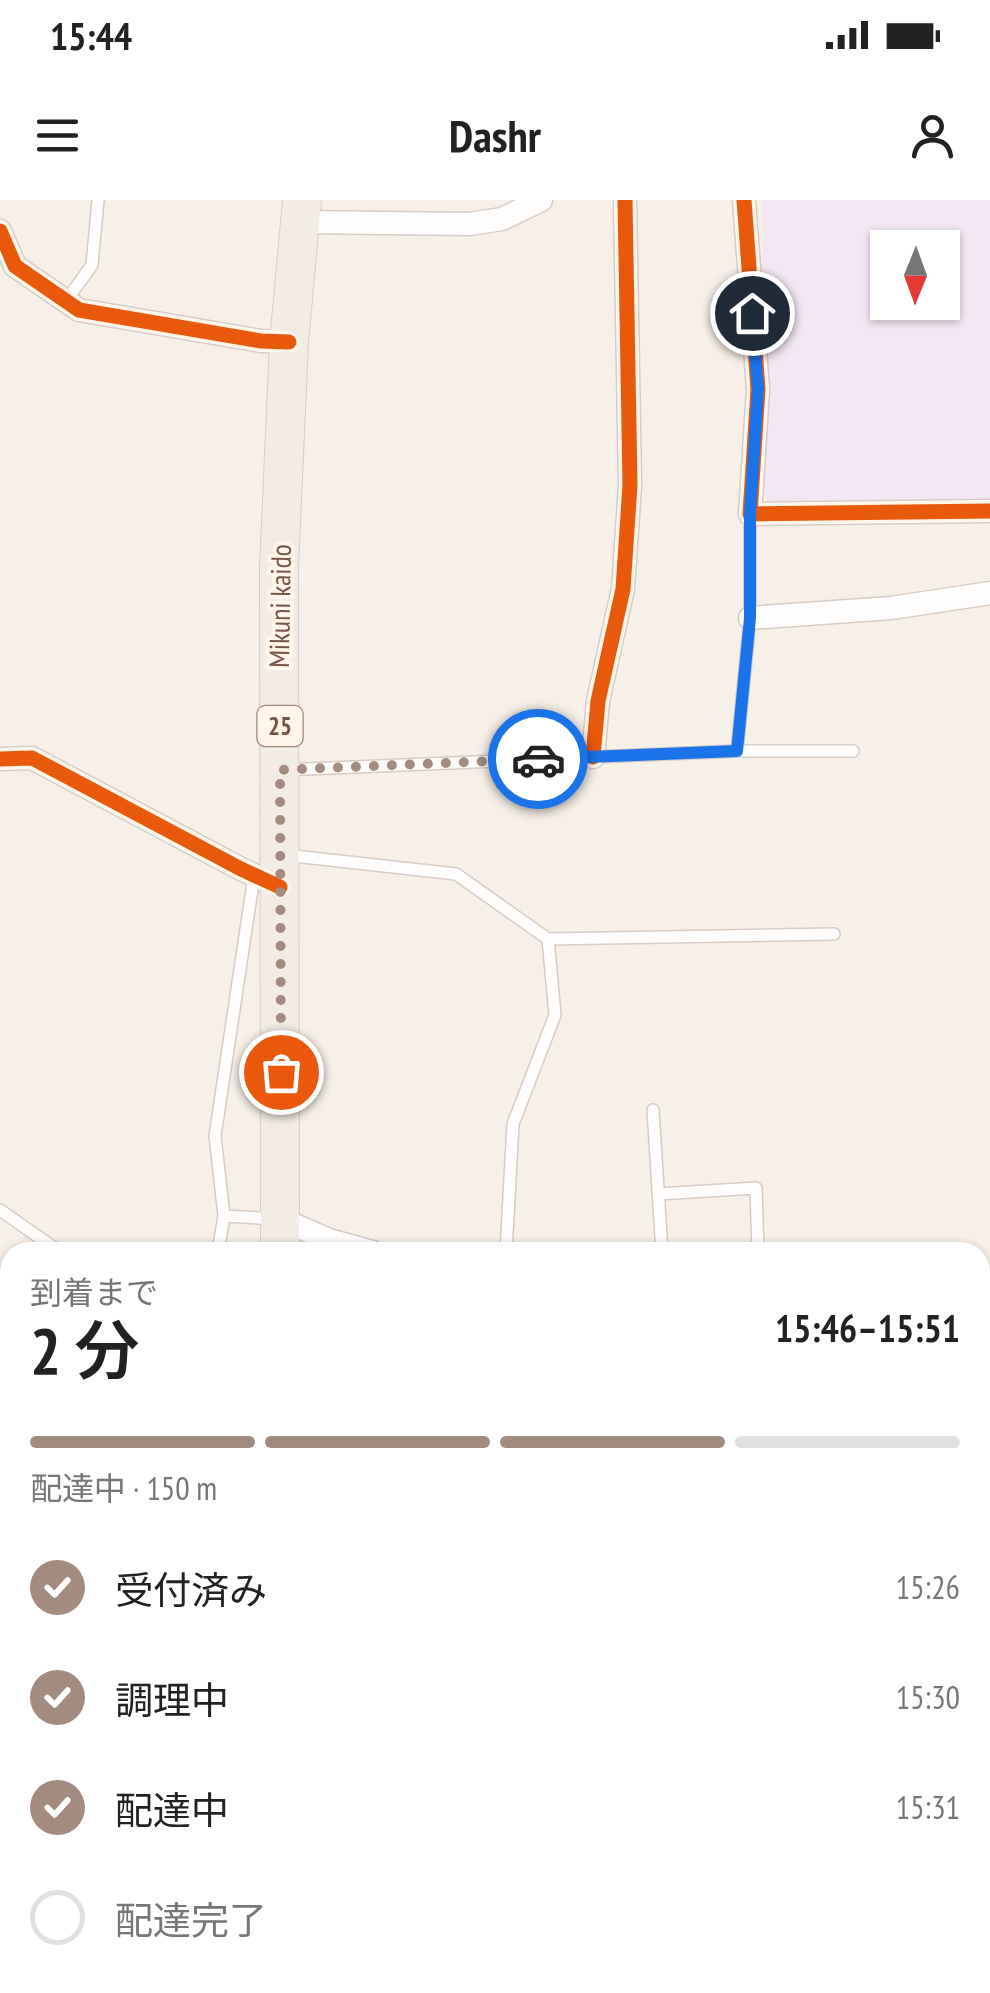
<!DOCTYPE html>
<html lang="ja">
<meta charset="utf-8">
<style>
:root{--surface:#fff;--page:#f6f6f6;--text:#222;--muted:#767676;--line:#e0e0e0;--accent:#a38b7f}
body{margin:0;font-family:"PT Sans Narrow","Noto Sans JP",sans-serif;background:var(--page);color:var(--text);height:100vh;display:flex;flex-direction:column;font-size:38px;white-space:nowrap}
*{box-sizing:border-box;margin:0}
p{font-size:32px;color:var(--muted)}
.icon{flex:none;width:55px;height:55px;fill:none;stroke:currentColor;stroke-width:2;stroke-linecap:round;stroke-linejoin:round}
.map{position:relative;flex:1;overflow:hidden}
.sheet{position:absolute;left:0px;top:1042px;width:990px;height:752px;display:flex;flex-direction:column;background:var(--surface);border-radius:30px 30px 0 0;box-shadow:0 2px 8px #0004}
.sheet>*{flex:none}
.needle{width:65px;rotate:181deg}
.tools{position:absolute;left:870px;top:30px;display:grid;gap:20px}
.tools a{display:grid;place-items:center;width:90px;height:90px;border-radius:0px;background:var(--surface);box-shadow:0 2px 8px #0004;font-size:50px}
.pin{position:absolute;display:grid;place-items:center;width:85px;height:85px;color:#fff;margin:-42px;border:5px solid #fff;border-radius:50%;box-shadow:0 2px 10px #0007}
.courier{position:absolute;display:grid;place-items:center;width:100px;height:100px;margin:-50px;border:8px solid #1a73e8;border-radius:50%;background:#fff;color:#222;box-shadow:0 2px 12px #0007}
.summary em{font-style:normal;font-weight:600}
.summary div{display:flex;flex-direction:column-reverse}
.summary{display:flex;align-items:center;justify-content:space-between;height:170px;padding:0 30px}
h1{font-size:65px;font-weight:600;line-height:75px}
.bar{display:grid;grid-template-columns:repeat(4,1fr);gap:15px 10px;align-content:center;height:120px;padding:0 30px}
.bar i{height:12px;border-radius:8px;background:var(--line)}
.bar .current{background:var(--accent)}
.bar p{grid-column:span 4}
ol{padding:0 30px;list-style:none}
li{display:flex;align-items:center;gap:30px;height:110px}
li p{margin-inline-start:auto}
li .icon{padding:10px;border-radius:50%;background:var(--accent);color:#fff;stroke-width:4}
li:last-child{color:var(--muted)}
li i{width:55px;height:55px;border:5px solid var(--line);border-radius:50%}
.status{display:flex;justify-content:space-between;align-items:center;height:70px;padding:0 50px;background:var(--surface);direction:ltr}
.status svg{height:28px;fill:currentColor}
header{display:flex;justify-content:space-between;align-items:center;height:130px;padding:0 30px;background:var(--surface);font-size:45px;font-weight:600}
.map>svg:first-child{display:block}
</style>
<div class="status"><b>15:44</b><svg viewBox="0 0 49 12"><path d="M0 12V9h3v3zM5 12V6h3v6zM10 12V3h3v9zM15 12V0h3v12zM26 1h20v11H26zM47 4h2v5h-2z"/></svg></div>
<header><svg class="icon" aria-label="menu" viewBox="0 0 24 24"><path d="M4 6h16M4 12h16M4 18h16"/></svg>Dashr<svg class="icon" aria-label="person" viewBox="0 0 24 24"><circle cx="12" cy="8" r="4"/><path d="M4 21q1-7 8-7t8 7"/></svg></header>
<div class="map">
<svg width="990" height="1793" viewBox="0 0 990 1793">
<rect width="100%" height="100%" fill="#f7f0e8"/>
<path fill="#f2e7f2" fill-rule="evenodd" d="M762,0H990V299L771,305L764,296ZM888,48H942V102H888Z"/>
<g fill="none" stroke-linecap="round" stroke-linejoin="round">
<defs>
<g id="service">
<polyline points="66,101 92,65 98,0"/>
<polyline points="737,551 750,418 750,314"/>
<polyline points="283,570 737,551 853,551"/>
<polyline points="285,655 456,674 548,739 834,734"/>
<polyline points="653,910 662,1052"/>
<polyline points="658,994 756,988 758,1052"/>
<polyline points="0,1010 60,1052"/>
<polyline points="224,1016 277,1019"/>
<polyline points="218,1052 224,1016 215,936 254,676"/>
<polyline points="506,1052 513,924 555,815 548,739"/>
</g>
<g id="minor">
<polyline points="744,0 758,189 750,314 990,311"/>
<polyline points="301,22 469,24 502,19 541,0"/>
<polyline points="0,31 15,66 79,110 261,141 289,142"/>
<polyline points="750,418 891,408 990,393"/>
<polyline points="593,557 598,501 623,389 630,285 625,0"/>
<polyline points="0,559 32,558 241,669 280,687"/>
<polyline points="281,1019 329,1040 373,1052"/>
<polyline points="980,1117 990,1114"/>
<polyline points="0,1227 10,1228"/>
<polyline points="0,1525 10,1514"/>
<polyline points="980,1654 990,1656"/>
<polyline points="297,1785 319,1793"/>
<polyline points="965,1785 990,1789"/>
<polyline points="647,1793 649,1785"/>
</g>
<polyline id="tertiary" points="0,1735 10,1726"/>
<g id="primary">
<polyline points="280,1052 279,368 289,142 302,0"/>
<polyline points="272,1785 272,1793"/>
</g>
</defs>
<use href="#service" stroke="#d6cbc5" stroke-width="14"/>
<use href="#minor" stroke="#d6cbc5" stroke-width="25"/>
<use href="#tertiary" stroke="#d6cbc5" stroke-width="30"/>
<use href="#primary" stroke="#d8cdc8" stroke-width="40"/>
<use href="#service" stroke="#fefdfc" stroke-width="11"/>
<use href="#minor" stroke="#fefdfc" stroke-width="22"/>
<use href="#tertiary" stroke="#fefdfc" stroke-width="28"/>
<use href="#primary" stroke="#f2ece4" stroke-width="38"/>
<defs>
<g id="cycleway">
<polyline points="744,0 758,189 750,314 990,311"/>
<polyline points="0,31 15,66 79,110 261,141 289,142"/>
<polyline points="593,557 598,501 623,389 630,285 625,0"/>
<polyline points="0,559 32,558 241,669 280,687"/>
</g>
</defs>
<use href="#cycleway" stroke="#fff5e9" stroke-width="21"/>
<use href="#cycleway" stroke="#e8590c" stroke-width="15"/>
</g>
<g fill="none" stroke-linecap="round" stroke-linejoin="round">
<polyline stroke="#a38b7f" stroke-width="10" stroke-dasharray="0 18" points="281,872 280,570 538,559"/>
<polyline stroke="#1a73e8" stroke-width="12" points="538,559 737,551 750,418 750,314 758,189 752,113"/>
</g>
<g text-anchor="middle" stroke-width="8" stroke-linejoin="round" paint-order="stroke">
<rect fill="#fff5e9" stroke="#9f8478" stroke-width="2.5" x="257.5" y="506" width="45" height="40" rx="8"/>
<g font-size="25" font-weight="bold" fill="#765447">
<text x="280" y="535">25</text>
</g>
<g font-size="28" fill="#765447" stroke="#fff5e9">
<text transform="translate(280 406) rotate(-89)" y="10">Mikuni kaido</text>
</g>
</g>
</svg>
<div class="tools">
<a><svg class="needle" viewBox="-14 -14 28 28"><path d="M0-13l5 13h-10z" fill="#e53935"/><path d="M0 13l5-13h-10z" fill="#767676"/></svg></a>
</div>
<div class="pin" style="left:281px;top:872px;background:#ea580c"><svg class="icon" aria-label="bag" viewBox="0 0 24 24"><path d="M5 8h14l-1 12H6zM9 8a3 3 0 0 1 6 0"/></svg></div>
<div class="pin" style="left:752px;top:113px;background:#1f2937"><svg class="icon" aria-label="home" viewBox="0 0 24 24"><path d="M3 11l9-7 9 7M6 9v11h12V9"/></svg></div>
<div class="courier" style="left:538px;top:559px"><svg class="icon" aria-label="car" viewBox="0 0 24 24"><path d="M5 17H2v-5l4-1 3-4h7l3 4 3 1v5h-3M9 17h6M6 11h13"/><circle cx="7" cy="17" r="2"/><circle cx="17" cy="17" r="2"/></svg></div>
<section class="sheet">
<div class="summary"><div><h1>2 分</h1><p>到着まで</p></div><em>15:46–15:51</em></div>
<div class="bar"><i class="current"></i><i class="current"></i><i class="current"></i><i></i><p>配達中 · 150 m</p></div>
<ol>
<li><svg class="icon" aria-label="check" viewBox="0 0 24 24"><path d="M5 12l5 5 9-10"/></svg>受付済み<p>15:26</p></li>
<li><svg class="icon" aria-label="check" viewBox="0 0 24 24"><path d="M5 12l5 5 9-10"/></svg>調理中<p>15:30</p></li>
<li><svg class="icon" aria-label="check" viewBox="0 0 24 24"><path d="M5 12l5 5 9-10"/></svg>配達中<p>15:31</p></li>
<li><i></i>配達完了</li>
</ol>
</section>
</div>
